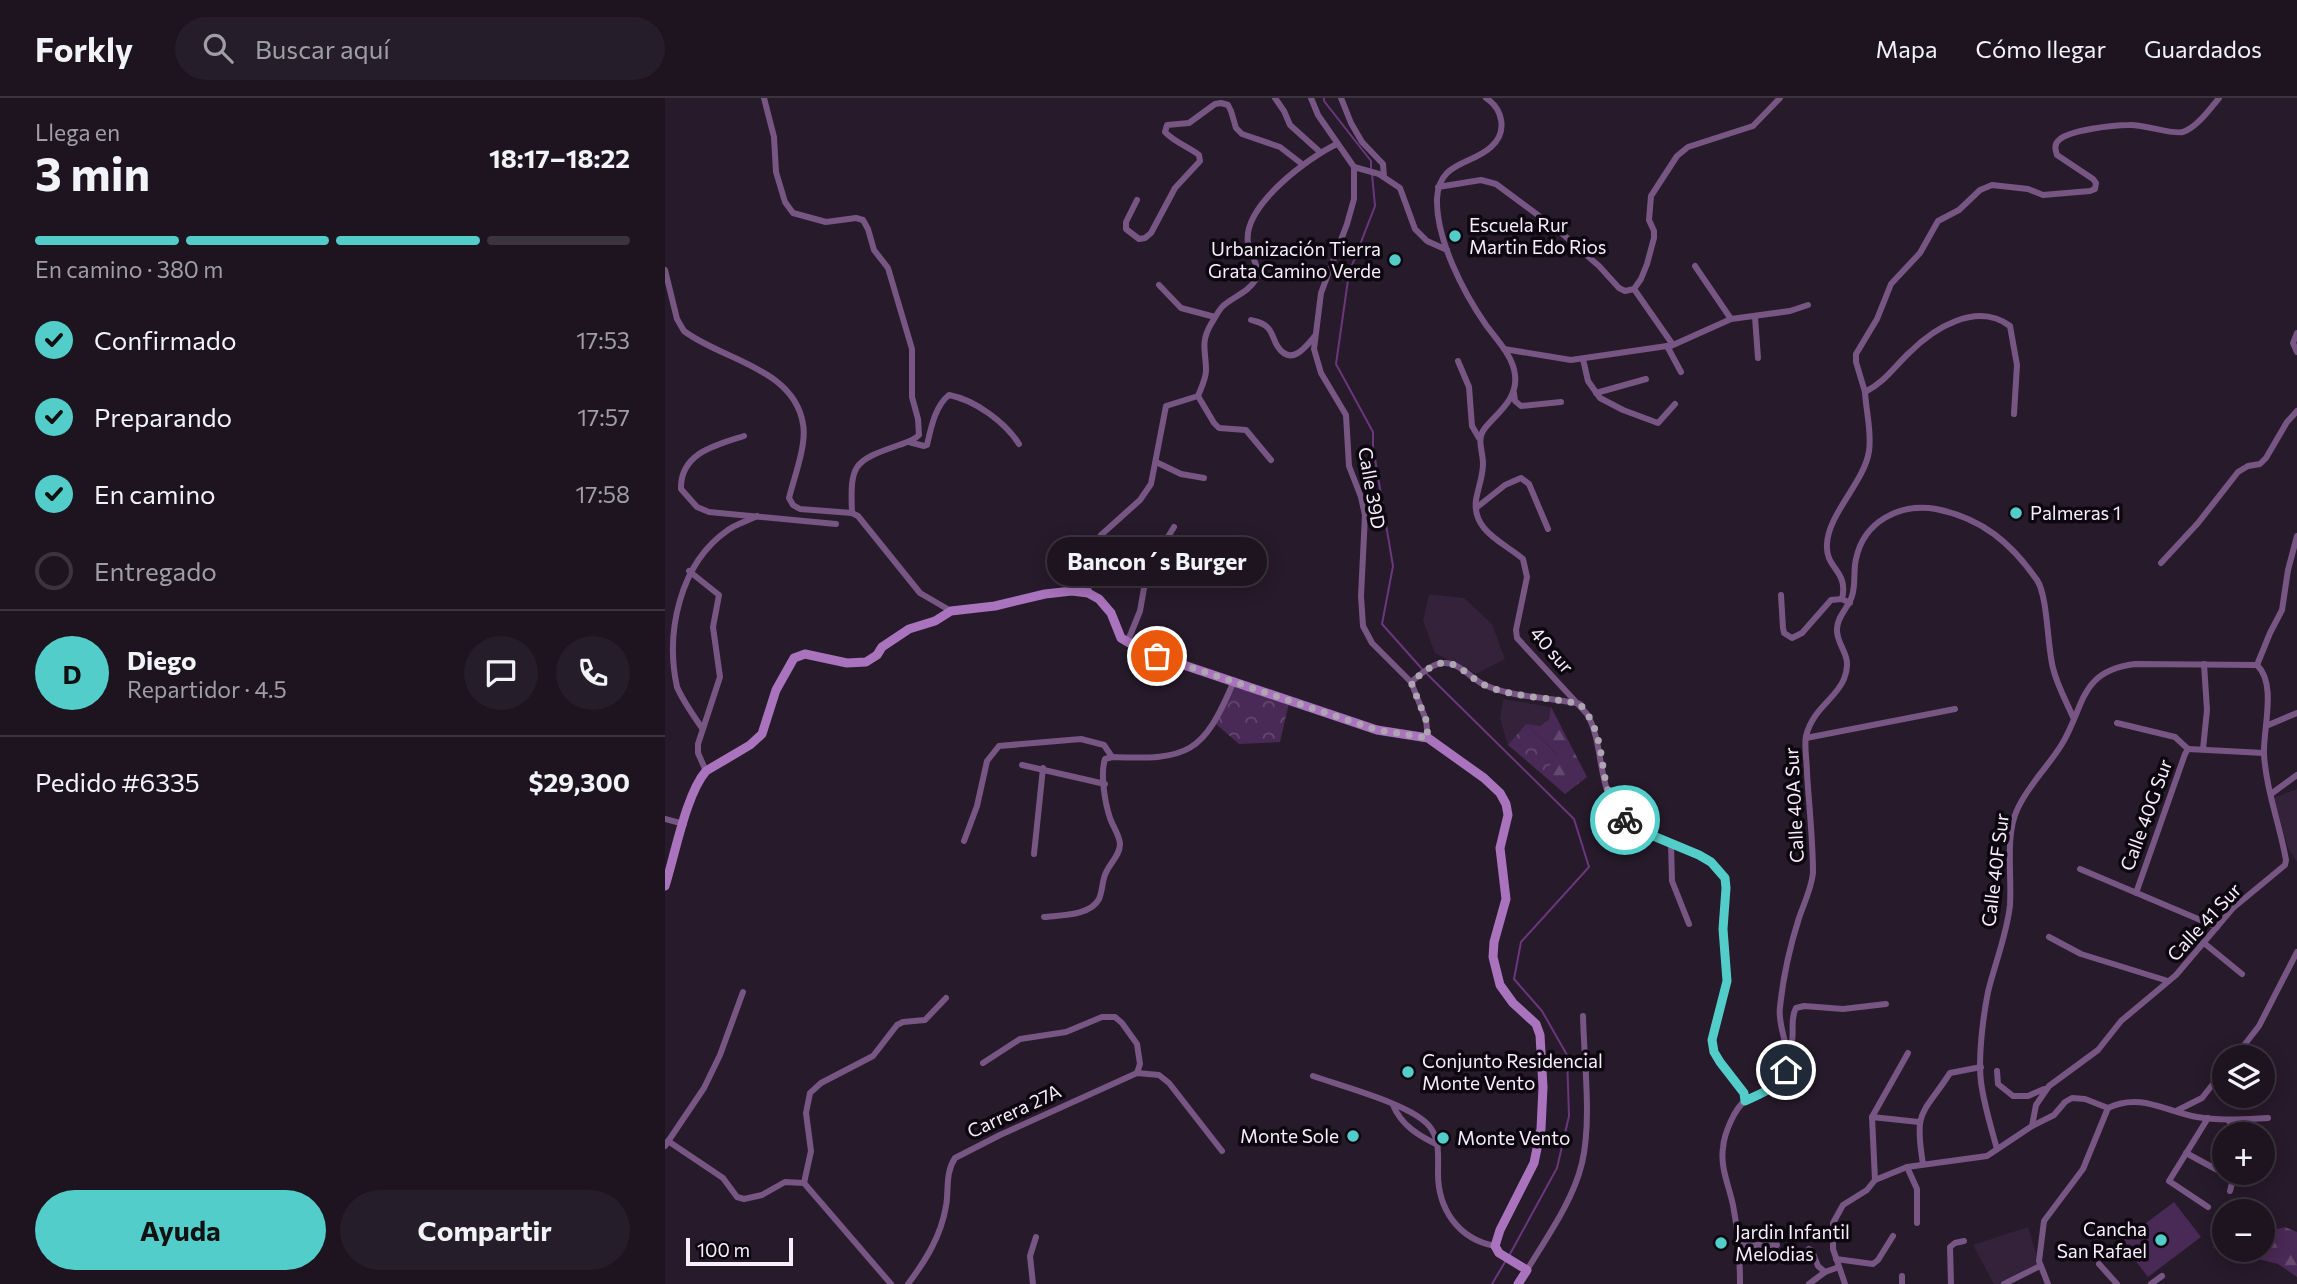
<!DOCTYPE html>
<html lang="es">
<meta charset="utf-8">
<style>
:root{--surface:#1d1420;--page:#251d29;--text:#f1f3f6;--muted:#a09ea5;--line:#3b333e;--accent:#53cdc9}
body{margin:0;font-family:Commissioner,sans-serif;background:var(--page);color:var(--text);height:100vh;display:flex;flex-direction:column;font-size:26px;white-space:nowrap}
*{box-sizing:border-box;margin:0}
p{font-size:23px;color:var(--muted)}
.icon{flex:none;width:38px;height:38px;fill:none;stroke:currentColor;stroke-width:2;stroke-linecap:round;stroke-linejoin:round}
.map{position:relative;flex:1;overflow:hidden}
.details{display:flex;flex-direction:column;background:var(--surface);width:665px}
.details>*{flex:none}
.tools{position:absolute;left:1547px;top:947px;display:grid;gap:14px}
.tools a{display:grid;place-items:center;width:63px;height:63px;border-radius:50%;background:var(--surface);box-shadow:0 4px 18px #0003,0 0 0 2px var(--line);font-size:35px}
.scale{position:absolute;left:21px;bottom:18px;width:107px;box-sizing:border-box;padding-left:7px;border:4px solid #f7eefa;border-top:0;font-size:19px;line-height:24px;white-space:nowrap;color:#f7eefa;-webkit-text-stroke:5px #0d080f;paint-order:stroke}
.pin{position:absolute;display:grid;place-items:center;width:60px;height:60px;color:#fff;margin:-30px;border:4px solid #fff;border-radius:50%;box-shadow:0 2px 7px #0007}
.courier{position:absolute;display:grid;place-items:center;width:70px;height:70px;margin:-35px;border:5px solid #53cdc9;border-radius:50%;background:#fff;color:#222;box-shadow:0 2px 9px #0007}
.bubble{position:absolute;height:49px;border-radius:24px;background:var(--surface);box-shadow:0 4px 18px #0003,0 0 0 2px var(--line);font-size:23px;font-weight:700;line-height:49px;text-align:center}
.head em{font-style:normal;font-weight:700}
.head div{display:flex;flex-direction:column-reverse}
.head{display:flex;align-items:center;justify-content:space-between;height:119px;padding:0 35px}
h1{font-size:46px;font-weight:700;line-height:52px}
.bar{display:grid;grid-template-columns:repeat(4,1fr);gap:10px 7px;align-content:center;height:84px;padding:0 35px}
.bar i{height:9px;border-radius:5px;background:var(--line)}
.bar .current{background:var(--accent)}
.bar p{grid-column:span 4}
.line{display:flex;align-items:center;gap:18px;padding:0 35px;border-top:2px solid var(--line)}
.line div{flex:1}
.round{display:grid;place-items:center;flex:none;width:74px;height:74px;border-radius:37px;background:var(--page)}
ol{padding:0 35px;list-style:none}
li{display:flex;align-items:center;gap:21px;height:77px}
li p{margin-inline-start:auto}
li .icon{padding:7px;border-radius:50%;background:var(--accent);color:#111;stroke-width:4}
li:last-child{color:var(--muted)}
li i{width:38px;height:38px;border:4px solid var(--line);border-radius:50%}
.action{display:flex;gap:14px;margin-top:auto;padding:14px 35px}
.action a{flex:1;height:80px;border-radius:42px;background:var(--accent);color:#111;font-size:28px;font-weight:700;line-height:80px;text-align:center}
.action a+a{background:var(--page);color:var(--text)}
header{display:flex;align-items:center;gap:42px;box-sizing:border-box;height:98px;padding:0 35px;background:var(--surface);border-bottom:2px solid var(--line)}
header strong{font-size:33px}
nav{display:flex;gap:38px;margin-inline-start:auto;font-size:24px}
.search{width:490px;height:63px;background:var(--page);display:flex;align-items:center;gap:18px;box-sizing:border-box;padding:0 24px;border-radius:38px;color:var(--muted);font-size:26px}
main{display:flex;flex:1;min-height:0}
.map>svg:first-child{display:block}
</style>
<header>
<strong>Forkly</strong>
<div class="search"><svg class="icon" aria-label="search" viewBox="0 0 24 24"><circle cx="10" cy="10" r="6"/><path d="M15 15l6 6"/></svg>Buscar aquí</div>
<nav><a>Mapa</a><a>Cómo llegar</a><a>Guardados</a></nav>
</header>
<main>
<section class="details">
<div class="head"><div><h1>3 min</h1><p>Llega en</p></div><em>18:17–18:22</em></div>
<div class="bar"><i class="current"></i><i class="current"></i><i class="current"></i><i></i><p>En camino · 380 m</p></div>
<ol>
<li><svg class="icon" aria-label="check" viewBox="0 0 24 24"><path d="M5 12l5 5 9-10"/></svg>Confirmado<p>17:53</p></li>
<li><svg class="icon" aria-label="check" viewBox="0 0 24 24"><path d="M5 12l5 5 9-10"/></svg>Preparando<p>17:57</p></li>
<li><svg class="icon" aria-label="check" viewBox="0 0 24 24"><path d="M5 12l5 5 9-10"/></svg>En camino<p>17:58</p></li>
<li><i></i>Entregado</li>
</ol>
<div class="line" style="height:126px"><b class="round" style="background:var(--accent);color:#111">D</b><div><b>Diego</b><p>Repartidor · 4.5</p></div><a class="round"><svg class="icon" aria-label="chat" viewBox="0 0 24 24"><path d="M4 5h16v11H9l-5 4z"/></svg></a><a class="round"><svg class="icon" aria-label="phone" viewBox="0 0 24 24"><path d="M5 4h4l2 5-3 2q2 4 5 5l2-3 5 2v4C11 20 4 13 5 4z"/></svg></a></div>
<div class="line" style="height:91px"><div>Pedido #6335</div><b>$29,300</b></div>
<div class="action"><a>Ayuda</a><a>Compartir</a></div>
</section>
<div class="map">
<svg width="1632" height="1186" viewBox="0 0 1632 1186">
<defs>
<pattern id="forest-firs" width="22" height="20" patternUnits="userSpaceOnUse" patternTransform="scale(1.75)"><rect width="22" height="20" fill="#492955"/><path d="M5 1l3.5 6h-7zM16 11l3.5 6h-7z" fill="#64486e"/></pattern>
<pattern id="park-crowns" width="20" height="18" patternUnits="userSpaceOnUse" patternTransform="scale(1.75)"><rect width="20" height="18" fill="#492955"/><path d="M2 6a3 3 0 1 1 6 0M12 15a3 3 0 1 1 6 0" fill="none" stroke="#64486e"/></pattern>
</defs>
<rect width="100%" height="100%" fill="#271a2b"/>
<g fill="#332239">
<polygon points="764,496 799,500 827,526 840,561 811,576 770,555 758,523"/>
<polygon points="838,601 886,609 922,679 900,696 843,647 835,621"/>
<polygon points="1632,691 1632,764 1623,750 1609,700"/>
<polygon points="1363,1129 1375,1168 1334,1186 1329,1186 1308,1147"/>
</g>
<polygon fill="#492955" points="1509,1104 1536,1139 1483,1179 1456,1144"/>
<g fill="url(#forest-firs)">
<polygon points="886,609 922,679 900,696 877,676 893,657 861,626 875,628 884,622"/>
<polygon points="1620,1129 1632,1134 1632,1179 1613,1166 1547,1149 1559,1146 1559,1152 1598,1152 1598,1135"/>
</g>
<g fill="url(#park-crowns)">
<polygon points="571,587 624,605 615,644 574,646 551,626"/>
<polygon points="861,626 893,658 877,676 843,647"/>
</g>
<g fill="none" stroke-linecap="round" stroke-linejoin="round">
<g stroke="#6a377c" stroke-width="2">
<polyline points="659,0 659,3 706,63 706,70"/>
<polyline points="707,76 710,108 684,175 671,266 708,334 708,349 728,468 717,526 758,572"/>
<polyline points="762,576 909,721 924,769 856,844 849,881 877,913 902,957 904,1018 892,1070 845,1156"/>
<polyline points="827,1186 840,1164"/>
</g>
<g stroke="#775684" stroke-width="6">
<path d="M99,0L109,39L111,74L120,104L128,115L161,124L191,120L198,122L203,131L209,152L223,170L247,251V299L253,321L254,337C248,343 242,344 234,347C188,363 185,366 187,415"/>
<polyline points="610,0 619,13 625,27 655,54"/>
<polyline points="646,0 653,17 689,69 689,101 682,126 656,195 649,251 656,275 681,317 684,368 696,399 700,417 696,498 698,528 707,545 746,584 761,622 763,640"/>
<polyline points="676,0 686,25 697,44 718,66 719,79"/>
<path d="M821,0C838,11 843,34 826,49C805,68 774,63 772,101C771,141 798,194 821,227C832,242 848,258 850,277C853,301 833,314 820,330C811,341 818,353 818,366C818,378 813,390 811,402C807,433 838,444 858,461L862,479L851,532L852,540L922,616C941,648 930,699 963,724C988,744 1046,750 1059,779C1064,790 1059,805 1058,816C1056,839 1065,862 1061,886C1059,905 1047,924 1047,943C1047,967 1077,979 1080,1003"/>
<polyline points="689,69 714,76 735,90 750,131 762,143 782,152"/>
<polyline points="773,89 816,82 831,86 893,132 934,168 954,190 960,193 969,191 976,181 982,166 989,140 989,133 984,122 986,98 1012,58 1023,49 1088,28 1115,0"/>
<path d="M472,102L461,124V131L474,141L480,140L486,135L510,90L535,63L534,57C524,49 509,44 500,34L502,27L524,25L550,6L556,5L563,7L566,13L571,30L577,36L615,49L637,66"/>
<polyline points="1030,168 1066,221"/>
<path d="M0,172L12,221L19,233C57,262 129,270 138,326C142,346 129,380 124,400L128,407L135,411L187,415L193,418L255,495L286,513"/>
<polyline points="494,187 516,210 550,219"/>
<polyline points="969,191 1008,247 1066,221 1125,213 1143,207"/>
<polyline points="1090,219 1093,260"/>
<path d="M586,222C592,224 597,224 602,229C608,234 608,242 613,249C626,268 640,250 649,239"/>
<polyline points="1632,235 1628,245 1632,254"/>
<polyline points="1006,248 1002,248 1016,274"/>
<polyline points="839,251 906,262 1002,248"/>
<polyline points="918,261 923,283 935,300 958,312 993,325 1010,306"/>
<polyline points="793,263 804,289 807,328 814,340"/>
<polyline points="849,295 850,303 856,308 896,304"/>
<polyline points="931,295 981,281"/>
<polyline points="533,298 549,325 554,330 581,332 606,362"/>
<path d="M1349,316L1352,267L1345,228C1312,203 1269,230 1244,255C1229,269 1220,284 1200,294L1191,264V256L1212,221L1226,186L1255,155L1273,123L1294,112L1315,92L1327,87L1363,91L1378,97L1425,93L1430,91L1431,85L1428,81L1392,57C1390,51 1389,46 1394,42C1404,32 1449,27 1464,27C1479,26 1507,37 1518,34C1532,29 1545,11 1554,0"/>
<path d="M79,338C51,347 15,355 16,391L32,409L44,414L171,426"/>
<path d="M244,344L259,348L262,347C266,330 270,308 284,297C310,302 340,324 354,346"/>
<polyline points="491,364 516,376 539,380"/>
<polyline points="811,410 840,387 856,380 864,386 883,431"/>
<polyline points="1496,465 1533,425 1573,374 1583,368 1595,366 1601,360 1622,324 1632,313"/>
<polyline points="24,473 54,497 48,529 55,579 33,646 33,655 41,673"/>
<path d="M423,495L430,447L436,437L475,402L486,386L501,308L533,298C536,290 541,281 541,272C541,253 535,245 546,226C550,220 553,213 558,208C569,198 583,195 591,181C596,170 585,156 583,145C577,108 644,59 672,46"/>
<polyline points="1116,497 1118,530 1119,535 1127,540 1137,535 1166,502 1177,501"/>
<path d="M1185,505L1177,501C1184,472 1160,471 1162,446C1163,416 1200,383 1204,353C1207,335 1201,313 1200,294"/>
<polyline points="462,545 475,513 482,473 509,429"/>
<polyline points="1592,567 1605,535 1617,512 1623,472 1632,438"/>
<path d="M746,584C755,577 767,565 779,565C795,564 808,583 822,588C851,600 884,599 915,606"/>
<polyline points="1452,625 1510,639 1523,651"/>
<polyline points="1601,628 1632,615"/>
<path d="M37,630C28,617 18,603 12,589C0,534 15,465 63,432C71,426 83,423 92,418"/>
<polyline points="1141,640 1290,611"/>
<polyline points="1523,651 1599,655"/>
<polyline points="1538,651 1542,612 1539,566"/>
<polyline points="357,667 440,686"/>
<polyline points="1606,696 1632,677"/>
<polyline points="0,721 19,726"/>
<polyline points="299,743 312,708 322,663 334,648 416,641 439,647 447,659"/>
<polyline points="1006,746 1007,783 1024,826"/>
<polyline points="369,756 378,670"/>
<polyline points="1415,771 1552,829"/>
<polyline points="1471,795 1520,656 1523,651"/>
<path d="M379,819C396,817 425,818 434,801C437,794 437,787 439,780C442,767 455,759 455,746C454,736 448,729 445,720C440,705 435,676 440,661L447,659C524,662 538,656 569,583"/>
<polyline points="1384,839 1416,856 1503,883"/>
<polyline points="1539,845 1577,876"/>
<path d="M1122,954C1133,941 1123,924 1131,910L1139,908L1178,911L1221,906"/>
<polyline points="1570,959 1594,928 1632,854"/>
<polyline points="318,965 355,941 401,934 437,919 450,919 457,925 472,946 475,966 472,975"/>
<polyline points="1332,973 1333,986 1348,998 1363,998 1379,991"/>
<path d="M648,978C676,988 749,1007 765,1029C775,1042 773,1059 773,1075C773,1111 793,1141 830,1148"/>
<path d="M728,1007C736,1027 754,1038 773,1047"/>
<polyline points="1513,1012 1537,1000 1559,972"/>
<polyline points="1207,1019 1254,1024"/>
<polyline points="1543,1020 1504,1083 1543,1109"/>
<polyline points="1564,1022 1568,1036"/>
<path d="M1367,1028L1371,1007L1384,988L1433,952L1456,923L1511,877L1568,810L1620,767L1621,762C1615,727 1601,692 1599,656C1598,630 1612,586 1592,567"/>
<polyline points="3,1043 58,1080 72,1099 79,1101 97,1097 120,1084 139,1085 226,1186"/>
<polyline points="0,1048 39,990 55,957 78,894"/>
<path d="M1332,1051C1326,1029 1319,1007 1316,984C1313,959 1318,919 1323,894C1330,865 1342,836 1345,807C1347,778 1340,738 1352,712C1363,687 1383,669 1397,646C1420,608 1414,573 1470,566L1592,567"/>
<polyline points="1521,1055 1569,1081"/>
<path d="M1258,1066C1249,1011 1257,1018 1285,975L1316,969"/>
<polyline points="1242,1069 1252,1091 1252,1125"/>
<polyline points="1210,1082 1207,1019 1243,955"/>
<polyline points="139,1085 146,1053 141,1015 145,995 156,985 208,958 232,927 238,924 260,922 281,900"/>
<polyline points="1565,1093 1570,1074"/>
<polyline points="1074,1147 1112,1147"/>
<polyline points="1144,1151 1147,1153 1153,1168 1160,1174"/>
<polyline points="1171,1161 1208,1166 1213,1162 1228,1138"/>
<polyline points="1434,1166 1452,1186"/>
<path d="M862,1172C882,1139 908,1103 917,1065C927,1023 919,963 918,918"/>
<polyline points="1237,1178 1237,1186"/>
<path d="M243,1186C261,1162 276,1138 281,1108C284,1092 280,1075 290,1060L335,1037L472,975L494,977L504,985L557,1053"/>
<polyline points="368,1186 365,1158 371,1139"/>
<path d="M1075,1186C1075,1159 1073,1133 1068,1107C1064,1088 1055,1069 1058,1050C1059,1036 1069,1011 1081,1002C1095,992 1115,992 1121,971C1127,951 1112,930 1115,909C1118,880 1125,848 1134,820C1139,805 1146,792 1148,775C1148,742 1144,708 1142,675C1142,663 1139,649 1141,638C1148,610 1171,601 1179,581C1189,556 1171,549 1172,531C1172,518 1184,509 1187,498C1191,486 1188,473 1191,461C1199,423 1235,405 1271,411C1317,420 1346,445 1372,482C1383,499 1382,547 1388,570C1392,587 1401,603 1408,619"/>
<polyline points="1144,1186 1160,1174 1174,1169"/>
<polyline points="1180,1186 1168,1151 1168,1125 1178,1107 1202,1092 1210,1082 1242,1069 1322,1058 1367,1028 1389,1017 1400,1004 1407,1000 1420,1001 1443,1010"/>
<polyline points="1286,1186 1285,1149 1290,1145 1299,1143"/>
<polyline points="1339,1186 1375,1168"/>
<path d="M1383,1186L1374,1163L1379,1123L1418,1071L1443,1010C1476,994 1501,1014 1532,1019C1556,1023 1580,1021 1603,1020"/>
<polyline points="1486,1186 1497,1178"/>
</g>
<path stroke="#aa73bd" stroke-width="9" d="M0,788C10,757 21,696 41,673L85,647L97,636L111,592L129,560L140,556L182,565L201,564L212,557L217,549L244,531L270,523L286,513L330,508L380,496L407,493L423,495L434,501L446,515L456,540L480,554L712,632L763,640L819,680L835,695L841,706L843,717L835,750L841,801L829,844L828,859L835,887L848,905L871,926L875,937L878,989L876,1031L869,1065L835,1132L830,1148L834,1155L862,1172L853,1186"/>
</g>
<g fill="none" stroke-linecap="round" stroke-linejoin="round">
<path stroke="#aea4b2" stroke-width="7" stroke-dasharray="0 12.6" d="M492,558L712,632L763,640L761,622L746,584C756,577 767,565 779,565C795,564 807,583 822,588C851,600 884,599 915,606C920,613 926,620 929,629C942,661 933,692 960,722"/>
<path stroke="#53cdc9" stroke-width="9" d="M960,722L974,732L1034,757L1046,764L1060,780L1061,790L1058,831L1062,883L1047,942L1049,954L1055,964L1079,995L1080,1003C1097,995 1113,990 1121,972"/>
</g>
<g fill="#53cdc9" stroke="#0d080f" stroke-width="2.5">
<circle cx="790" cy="138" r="7"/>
<circle cx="730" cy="162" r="7"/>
<circle cx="1351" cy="415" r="7"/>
<circle cx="743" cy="974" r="7"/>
<circle cx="688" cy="1038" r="7"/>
<circle cx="778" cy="1040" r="7"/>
<circle cx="1496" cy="1142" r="7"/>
<circle cx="1056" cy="1145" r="7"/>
</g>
<g text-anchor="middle" stroke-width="7" stroke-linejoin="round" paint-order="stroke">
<g font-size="19" fill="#f7eefa" stroke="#0d080f" text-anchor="start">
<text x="804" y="134">Escuela Rur<tspan x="804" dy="22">Martin Edo Rios</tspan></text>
<text x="716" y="158" text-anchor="end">Urbanización Tierra<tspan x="716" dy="22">Grata Camino Verde</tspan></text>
<text x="1365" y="422">Palmeras 1</text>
<text x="757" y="970">Conjunto Residencial<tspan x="757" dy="22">Monte Vento</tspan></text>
<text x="674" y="1045" text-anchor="end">Monte Sole</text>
<text x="792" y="1047">Monte Vento</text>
<text x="1482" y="1138" text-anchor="end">Cancha<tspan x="1482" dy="22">San Rafael</tspan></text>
<text x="1070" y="1141">Jardin Infantil<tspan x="1070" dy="22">Melodias</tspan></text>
</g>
<g font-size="19" fill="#f7eefa" stroke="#0d080f">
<text transform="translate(707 390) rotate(80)" y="7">Calle 39D</text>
<text transform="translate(887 552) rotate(49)" y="7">40 sur</text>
<text transform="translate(1129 707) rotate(-93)" y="7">Calle 40A Sur</text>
<text transform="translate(1481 717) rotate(-70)" y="7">Calle 40G Sur</text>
<text transform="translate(1330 772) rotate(-83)" y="7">Calle 40F Sur</text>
<text transform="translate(1539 824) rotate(-47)" y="7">Calle 41 Sur</text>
<text transform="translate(349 1013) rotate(-25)" y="7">Carrera 27A</text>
</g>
</g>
</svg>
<div class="tools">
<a><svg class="icon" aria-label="layers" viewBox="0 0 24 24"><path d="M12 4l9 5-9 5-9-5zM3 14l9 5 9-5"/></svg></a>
<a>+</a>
<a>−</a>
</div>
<div class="scale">100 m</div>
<div class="pin" style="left:492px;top:558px;background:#ea580c"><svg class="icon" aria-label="bag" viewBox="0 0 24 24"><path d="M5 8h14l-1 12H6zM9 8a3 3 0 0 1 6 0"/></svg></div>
<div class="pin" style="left:1121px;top:972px;background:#1f2937"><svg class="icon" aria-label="home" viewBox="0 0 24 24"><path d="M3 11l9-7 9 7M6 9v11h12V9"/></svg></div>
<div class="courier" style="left:960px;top:722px"><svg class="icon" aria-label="bike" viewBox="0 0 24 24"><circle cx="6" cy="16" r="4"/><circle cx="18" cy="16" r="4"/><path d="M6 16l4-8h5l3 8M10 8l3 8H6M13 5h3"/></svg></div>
<div class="bubble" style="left:382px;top:439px;width:220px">Bancon´s Burger</div>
</div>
</main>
